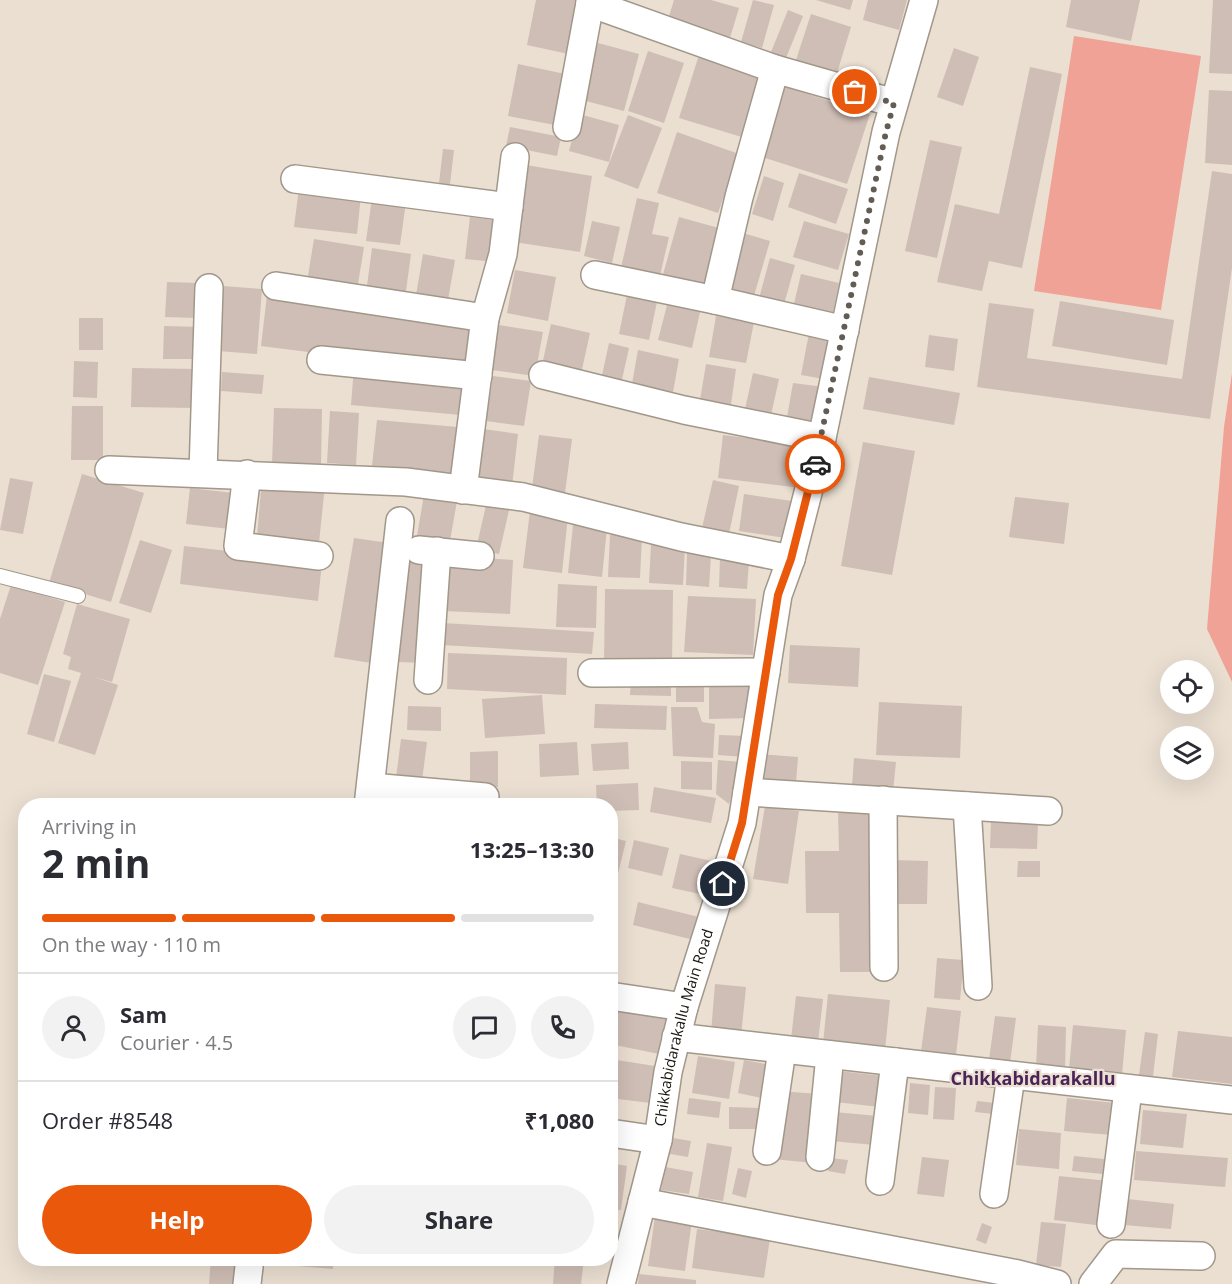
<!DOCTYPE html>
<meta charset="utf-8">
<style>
:root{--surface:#fff;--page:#f2f2f3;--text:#2b2b33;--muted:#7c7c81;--line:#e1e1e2;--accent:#ea580c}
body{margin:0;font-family:"Open Sans",sans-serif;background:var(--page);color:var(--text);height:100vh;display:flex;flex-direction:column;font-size:22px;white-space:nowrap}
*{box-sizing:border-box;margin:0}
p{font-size:20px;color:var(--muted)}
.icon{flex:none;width:33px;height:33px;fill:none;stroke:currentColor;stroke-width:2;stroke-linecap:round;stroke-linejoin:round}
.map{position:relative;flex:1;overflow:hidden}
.details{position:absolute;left:18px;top:798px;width:600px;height:468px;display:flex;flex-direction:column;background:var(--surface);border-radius:24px;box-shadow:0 6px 24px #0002}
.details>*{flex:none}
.buttons{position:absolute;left:1160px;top:660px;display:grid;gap:12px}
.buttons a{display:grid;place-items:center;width:54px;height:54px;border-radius:50%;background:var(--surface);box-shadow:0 6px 24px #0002;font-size:30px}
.pin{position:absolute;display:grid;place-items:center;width:51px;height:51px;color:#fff;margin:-26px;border:3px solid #fff;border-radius:50%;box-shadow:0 2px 6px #0007}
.courier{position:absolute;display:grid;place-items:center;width:60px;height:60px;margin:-30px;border:4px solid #ea580c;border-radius:50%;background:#fff;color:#222;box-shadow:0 2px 8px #0007}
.headline em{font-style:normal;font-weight:700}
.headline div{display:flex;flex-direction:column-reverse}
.headline{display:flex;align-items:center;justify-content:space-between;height:102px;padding:0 24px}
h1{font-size:39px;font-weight:700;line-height:45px}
.bar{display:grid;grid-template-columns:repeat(4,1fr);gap:9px 6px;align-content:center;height:72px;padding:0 24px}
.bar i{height:8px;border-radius:4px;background:var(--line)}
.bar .current{background:var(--accent)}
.bar p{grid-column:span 4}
.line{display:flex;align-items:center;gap:15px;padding:0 24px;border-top:2px solid var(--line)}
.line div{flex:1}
.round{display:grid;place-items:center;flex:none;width:63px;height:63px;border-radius:32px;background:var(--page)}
.cta{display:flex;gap:12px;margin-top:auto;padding:12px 24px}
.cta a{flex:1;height:69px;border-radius:36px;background:var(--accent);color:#fff;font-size:24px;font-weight:700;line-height:69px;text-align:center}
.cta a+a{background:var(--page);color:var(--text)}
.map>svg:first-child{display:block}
</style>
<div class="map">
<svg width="1232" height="1284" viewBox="0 0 1232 1284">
<rect width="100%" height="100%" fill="#eadfd1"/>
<g fill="#f1a297">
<polygon points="1074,36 1201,56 1161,310 1034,291"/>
<polygon points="1232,373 1232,682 1207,629 1224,427"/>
</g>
<g fill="#cfbeb5">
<polygon points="536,0 585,0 573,55 527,45"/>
<polygon points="674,0 711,0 739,8 729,41 667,23"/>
<polygon points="753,0 774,5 762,48 741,42"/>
<polygon points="816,0 853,0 850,10"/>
<polygon points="868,0 907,0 899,30 863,20"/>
<polygon points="1071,0 1140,0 1131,41 1066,27"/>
<polygon points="1213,0 1232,0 1232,74 1209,73"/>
<polygon points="788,10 803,16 786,58 771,52"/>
<polygon points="811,14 851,27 837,73 796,60"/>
<polygon points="598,43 639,54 624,111 582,100"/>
<polygon points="954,48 979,57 963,106 937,97"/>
<polygon points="648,51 684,63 664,123 628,111"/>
<polygon points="699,55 764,75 745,138 679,118"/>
<polygon points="518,64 570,75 560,126 508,116"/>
<polygon points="1030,67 1062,74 1022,268 989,261 982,291 937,282 955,204 999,214"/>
<polygon points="779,85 870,114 847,184 756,155"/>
<polygon points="1209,90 1232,91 1232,165 1205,163"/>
<polygon points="579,114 619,125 609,162 569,151"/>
<polygon points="628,115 662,128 638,189 604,176"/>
<polygon points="510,127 561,137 557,156 506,146"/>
<polygon points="677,132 739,154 718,213 657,193"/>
<polygon points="930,140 962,147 937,258 905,251"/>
<polygon points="443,149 454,150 449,193 438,192"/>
<polygon points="526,165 592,176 580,252 514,242"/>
<polygon points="1212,171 1232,174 1232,268 1210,419 977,387 989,303 1034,309 1027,358 1182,379"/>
<polygon points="799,173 848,189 836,224 788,207"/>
<polygon points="764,176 784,183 773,221 752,214"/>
<polygon points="299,188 361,195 357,234 294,227"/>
<polygon points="372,198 406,202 400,245 366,241"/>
<polygon points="637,198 659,203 652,234 669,237 659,280 620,272"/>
<polygon points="470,217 500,221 496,262 465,259"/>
<polygon points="679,217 726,230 709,291 662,278"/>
<polygon points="592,221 620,227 612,263 584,256"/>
<polygon points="804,221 849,234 838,270 793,257"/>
<polygon points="743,233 770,241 751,306 725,299"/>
<polygon points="314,239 364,247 357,290 307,282"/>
<polygon points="372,248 411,254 405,298 366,293"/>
<polygon points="423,254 455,260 448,300 416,295"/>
<polygon points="770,258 795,265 783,308 758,302"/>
<polygon points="515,270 556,277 548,321 507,313"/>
<polygon points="801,274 839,283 832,316 793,308"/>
<polygon points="167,282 198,283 196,318 165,317"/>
<polygon points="223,286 262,289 257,354 218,351"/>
<polygon points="267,295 471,321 465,372 261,346"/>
<polygon points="627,295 657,302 649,340 619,334"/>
<polygon points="1060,301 1174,320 1167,365 1052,346"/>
<polygon points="667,305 700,312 692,348 658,340"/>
<polygon points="716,316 754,322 746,363 709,357"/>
<rect x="79" y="318" width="24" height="32"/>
<polygon points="551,324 590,333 581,374 542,365"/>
<polygon points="499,325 543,332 535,376 492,370"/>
<polygon points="164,326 200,327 200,359 163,359"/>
<polygon points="809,333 832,337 824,379 801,375"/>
<polygon points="929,335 958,339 954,371 925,367"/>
<polygon points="609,343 629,348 621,384 601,380"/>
<polygon points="638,350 679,359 673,392 632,384"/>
<polygon points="74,361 98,362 97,398 73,397"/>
<polygon points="706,364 736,369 730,411 699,406"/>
<polygon points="354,367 465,376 461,415 351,405"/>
<polygon points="132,368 195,369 195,408 131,407"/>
<polygon points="222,372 264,375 262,394 221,391"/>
<polygon points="753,373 779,379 771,415 745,409"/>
<polygon points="493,376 531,381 524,426 486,421"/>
<polygon points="869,377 960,393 954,425 863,409"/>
<polygon points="793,383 824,387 817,428 786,423"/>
<polygon points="72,406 103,406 103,460 71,460"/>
<polygon points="274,408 322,409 321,465 272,464"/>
<polygon points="330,411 359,413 356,465 327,463"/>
<polygon points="377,420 458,427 453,474 372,466"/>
<polygon points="484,429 518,434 512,486 478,482"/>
<polygon points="539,435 572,439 565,493 532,488"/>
<polygon points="723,435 806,445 801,488 718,478"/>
<polygon points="863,442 915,451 892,575 841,566"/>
<polygon points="82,474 144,493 111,602 49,583"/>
<polygon points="10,478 33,482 23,534 0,530"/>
<polygon points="262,478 325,485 319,543 257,537"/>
<polygon points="713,480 739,486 729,534 702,528"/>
<polygon points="190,488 242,494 238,530 186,524"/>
<polygon points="425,489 458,495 450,541 417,536"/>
<polygon points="744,494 792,501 786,538 739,531"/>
<polygon points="1015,497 1069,503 1064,544 1009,537"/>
<polygon points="487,501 510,506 499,554 476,549"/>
<polygon points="530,511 568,516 562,573 523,568"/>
<polygon points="573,525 607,528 602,577 568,573"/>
<polygon points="610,535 642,536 640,578 608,577"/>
<polygon points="354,538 396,544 377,664 334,657"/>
<polygon points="140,540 172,550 151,613 119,603"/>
<polygon points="651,545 685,546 683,585 649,583"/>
<polygon points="184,546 322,562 318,601 180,584"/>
<polygon points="407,552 432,554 424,663 399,662"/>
<polygon points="687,553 711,555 709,587 686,585"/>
<polygon points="447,556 513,560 510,614 444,611"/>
<polygon points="720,558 749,560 747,589 719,587"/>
<polygon points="558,584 597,586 596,628 556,627"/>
<polygon points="11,585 65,602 38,685 0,673 0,619"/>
<polygon points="605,589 673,590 672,667 604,666"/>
<polygon points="688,596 756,599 753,655 684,652"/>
<polygon points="77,604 130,619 112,682 94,677 118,685 95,755 58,743 81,673 68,669 71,657 63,654"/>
<polygon points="443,623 594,632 592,654 442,645"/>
<polygon points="790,645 860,648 858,687 788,683"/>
<polygon points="448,653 567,658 566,695 447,689"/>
<polygon points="44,674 71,681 54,742 27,734"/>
<polygon points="631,682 671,684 671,696 630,695"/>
<rect x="676" y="685" width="28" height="17"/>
<polygon points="709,685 750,685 751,718 709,719"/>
<polygon points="542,695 545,734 485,738 482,699"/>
<polygon points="879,702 962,706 960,758 876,755"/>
<polygon points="595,704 667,706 666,730 594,728"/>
<polygon points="408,706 441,707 441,731 407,730"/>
<polygon points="671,707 697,707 702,722 715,724 713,758 673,756"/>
<polygon points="719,735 746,736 744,757 718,755"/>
<polygon points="401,739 427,742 422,781 396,778"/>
<polygon points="577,742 579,775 540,777 539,744"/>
<polygon points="628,742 629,769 593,771 591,744"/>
<polygon points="498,751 498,787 470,787 470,752"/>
<polygon points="760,754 798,757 796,782 758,779"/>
<polygon points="854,758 896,762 893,791 852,787"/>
<polygon points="718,760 740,762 729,804 716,794"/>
<polygon points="681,761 712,762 712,790 681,789"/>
<polygon points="638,783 639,810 610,811 610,806 597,806 596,785"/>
<polygon points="654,787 716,798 711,823 650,812"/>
<polygon points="765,806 799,811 788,884 753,879"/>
<polygon points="838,810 874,810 876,972 840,972 839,913 806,913 805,851 839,851"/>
<polygon points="991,821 1038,822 1037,849 990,848"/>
<polygon points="610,837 626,841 616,882 610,881"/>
<polygon points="634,840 669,848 662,876 628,868"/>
<polygon points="680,854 716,862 709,896 672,888"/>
<polygon points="893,860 928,861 927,904 892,904"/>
<polygon points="1018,861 1040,861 1040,877 1017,877"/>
<polygon points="638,902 703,918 698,941 633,925"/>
<polygon points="937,958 964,960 960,1000 934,998"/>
<polygon points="715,984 746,987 741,1036 711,1033"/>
<polygon points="828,994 890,1000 885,1050 823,1044"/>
<polygon points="796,996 823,999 818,1042 791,1039"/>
<polygon points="614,1006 667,1017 659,1054 610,1044 610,1021"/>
<polygon points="927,1007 961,1011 956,1055 921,1051"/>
<polygon points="995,1016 1016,1018 1010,1063 989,1060"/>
<polygon points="1038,1025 1066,1027 1065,1070 1036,1068"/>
<polygon points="1073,1025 1126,1030 1122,1075 1069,1070"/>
<polygon points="1178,1031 1232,1037 1232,1084 1172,1077"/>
<polygon points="1145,1032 1158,1034 1153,1076 1139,1075"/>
<polygon points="698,1056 735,1062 729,1099 692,1093"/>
<polygon points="610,1059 655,1066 650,1103 610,1098"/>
<polygon points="744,1060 777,1066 771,1100 738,1093"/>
<polygon points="839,1071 883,1076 880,1107 835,1102"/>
<polygon points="910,1083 930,1085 928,1115 908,1113"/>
<polygon points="935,1087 956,1088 954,1120 933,1119"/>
<polygon points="779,1091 819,1094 813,1163 773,1159"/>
<polygon points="689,1098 721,1102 719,1118 687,1114"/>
<polygon points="1067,1098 1115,1103 1112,1135 1064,1131"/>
<polygon points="977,1101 995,1103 994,1114 975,1112"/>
<polygon points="729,1107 760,1108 760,1129 729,1129"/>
<polygon points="1143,1110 1187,1114 1183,1148 1140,1144"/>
<polygon points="834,1112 878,1116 875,1145 831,1141"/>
<polygon points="1019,1129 1061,1133 1059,1169 1016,1165"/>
<polygon points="673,1138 691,1141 688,1157 670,1154"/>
<polygon points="707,1143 732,1147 723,1201 698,1197"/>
<polygon points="1136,1151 1228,1158 1225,1187 1134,1180"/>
<polygon points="1074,1156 1114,1160 1113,1175 1072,1171"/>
<polygon points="922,1157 949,1160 944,1197 917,1194"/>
<polygon points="830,1158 848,1160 845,1174 828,1171"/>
<polygon points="610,1163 627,1166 621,1210 610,1209"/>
<polygon points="665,1167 693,1172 689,1194 661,1190"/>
<polygon points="738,1168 752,1171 746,1198 732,1194"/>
<polygon points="1059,1176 1109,1181 1104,1226 1054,1220"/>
<polygon points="1127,1199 1174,1204 1171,1229 1124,1225"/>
<polygon points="655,1216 692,1220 685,1271 648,1266"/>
<polygon points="1041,1222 1066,1224 1061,1267 1036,1265"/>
<polygon points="982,1223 992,1227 986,1244 976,1240"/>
<polygon points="697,1229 770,1238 764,1278 692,1268"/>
<polygon points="211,1258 239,1258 237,1284 209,1284"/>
<polygon points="285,1258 334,1258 333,1269 285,1265"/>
<polygon points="555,1258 584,1258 581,1284 553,1284"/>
<polygon points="639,1274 696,1280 696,1284 638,1284"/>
</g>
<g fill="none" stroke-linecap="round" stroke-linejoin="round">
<defs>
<polyline id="lane" points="0,576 78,596"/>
<g id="street">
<polyline points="591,0 590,3 775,69 894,103"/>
<polyline points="567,127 590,3"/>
<polyline points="295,179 509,207"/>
<polyline points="595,275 715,300 845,330"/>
<polyline points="276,286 485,318"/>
<polyline points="715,300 739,197 775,69"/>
<polyline points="321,360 478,376"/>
<polyline points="543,375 684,410 822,438"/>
<polyline points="109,470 406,482 523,497 681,537 791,559"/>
<polyline points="203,472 209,288"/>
<polyline points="247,474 238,546 319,556"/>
<polyline points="463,490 485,318 503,254 515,157"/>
<polyline points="419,550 480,556"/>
<polyline points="592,673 766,672"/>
<polyline points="428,680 437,551"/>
<polyline points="371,787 485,797"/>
<polyline points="747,792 1048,811"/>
<polyline points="883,800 884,967"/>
<polyline points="368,806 400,521"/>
<polyline points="967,806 978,986"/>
<polyline points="610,996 684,1007"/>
<polyline points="676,1037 1232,1100"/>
<polyline points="610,1133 658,1140"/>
<polyline points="767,1151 782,1050"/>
<polyline points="820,1157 830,1055"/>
<polyline points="880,1181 895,1062"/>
<polyline points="994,1194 1011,1076"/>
<polyline points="642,1202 1018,1274 1057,1284"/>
<polyline points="1111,1224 1128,1090"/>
<polyline points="247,1284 250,1258"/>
<path id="s1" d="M621,1284L658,1140L668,1072L684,1007L742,823L778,595L791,559L822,438L886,132L924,0"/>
<polyline points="1093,1284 1116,1254 1201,1256"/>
</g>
</defs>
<use href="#lane" stroke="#a1978a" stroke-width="16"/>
<use href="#street" stroke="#a1978a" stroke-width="30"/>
<use href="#lane" stroke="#fff" stroke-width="14"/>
<use href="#street" stroke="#fff" stroke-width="27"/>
</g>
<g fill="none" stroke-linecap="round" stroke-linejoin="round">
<polyline stroke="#635c54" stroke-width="6" stroke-dasharray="0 10.8" points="815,464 886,132 894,103 855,92"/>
<polyline stroke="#ea580c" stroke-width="8" points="723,884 742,823 778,595 791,559 815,464"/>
</g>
<g text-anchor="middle" stroke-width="4.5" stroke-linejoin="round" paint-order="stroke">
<g font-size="15" fill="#1a1611" stroke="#eadfd1">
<text dy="5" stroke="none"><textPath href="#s1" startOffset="264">Chikkabidarakallu Main Road</textPath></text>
</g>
<g font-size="18" font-weight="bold" fill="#4a2359" stroke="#eadfd1">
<text x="1033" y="1085">Chikkabidarakallu</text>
</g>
</g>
</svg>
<div class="buttons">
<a><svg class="icon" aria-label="locate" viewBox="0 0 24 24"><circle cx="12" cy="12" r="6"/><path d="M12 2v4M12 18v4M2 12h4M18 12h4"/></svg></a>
<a><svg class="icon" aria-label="layers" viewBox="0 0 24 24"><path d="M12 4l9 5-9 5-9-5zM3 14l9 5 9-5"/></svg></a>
</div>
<div class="pin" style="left:855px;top:92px;background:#ea580c"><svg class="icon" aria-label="bag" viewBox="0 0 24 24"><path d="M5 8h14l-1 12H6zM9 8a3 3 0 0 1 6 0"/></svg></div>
<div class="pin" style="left:723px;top:884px;background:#1f2937"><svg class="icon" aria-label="home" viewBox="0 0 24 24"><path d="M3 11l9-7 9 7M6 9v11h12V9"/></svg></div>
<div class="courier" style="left:815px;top:464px"><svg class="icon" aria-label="car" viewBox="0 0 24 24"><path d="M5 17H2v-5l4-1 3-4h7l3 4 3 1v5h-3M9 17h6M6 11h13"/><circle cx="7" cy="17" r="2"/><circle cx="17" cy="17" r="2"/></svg></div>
<section class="details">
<div class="headline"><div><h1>2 min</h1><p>Arriving in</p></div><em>13:25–13:30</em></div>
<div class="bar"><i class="current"></i><i class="current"></i><i class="current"></i><i></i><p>On the way · 110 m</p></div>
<div class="line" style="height:108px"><a class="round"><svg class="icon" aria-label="person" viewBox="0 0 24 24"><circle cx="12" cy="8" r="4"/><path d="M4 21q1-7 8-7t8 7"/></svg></a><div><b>Sam</b><p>Courier · 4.5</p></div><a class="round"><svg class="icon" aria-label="chat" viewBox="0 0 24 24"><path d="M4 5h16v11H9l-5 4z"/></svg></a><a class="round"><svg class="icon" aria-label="phone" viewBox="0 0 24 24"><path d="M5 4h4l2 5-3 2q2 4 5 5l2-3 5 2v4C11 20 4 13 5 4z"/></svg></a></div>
<div class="line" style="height:78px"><div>Order #8548</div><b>₹1,080</b></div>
<div class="cta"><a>Help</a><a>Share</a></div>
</section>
</div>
